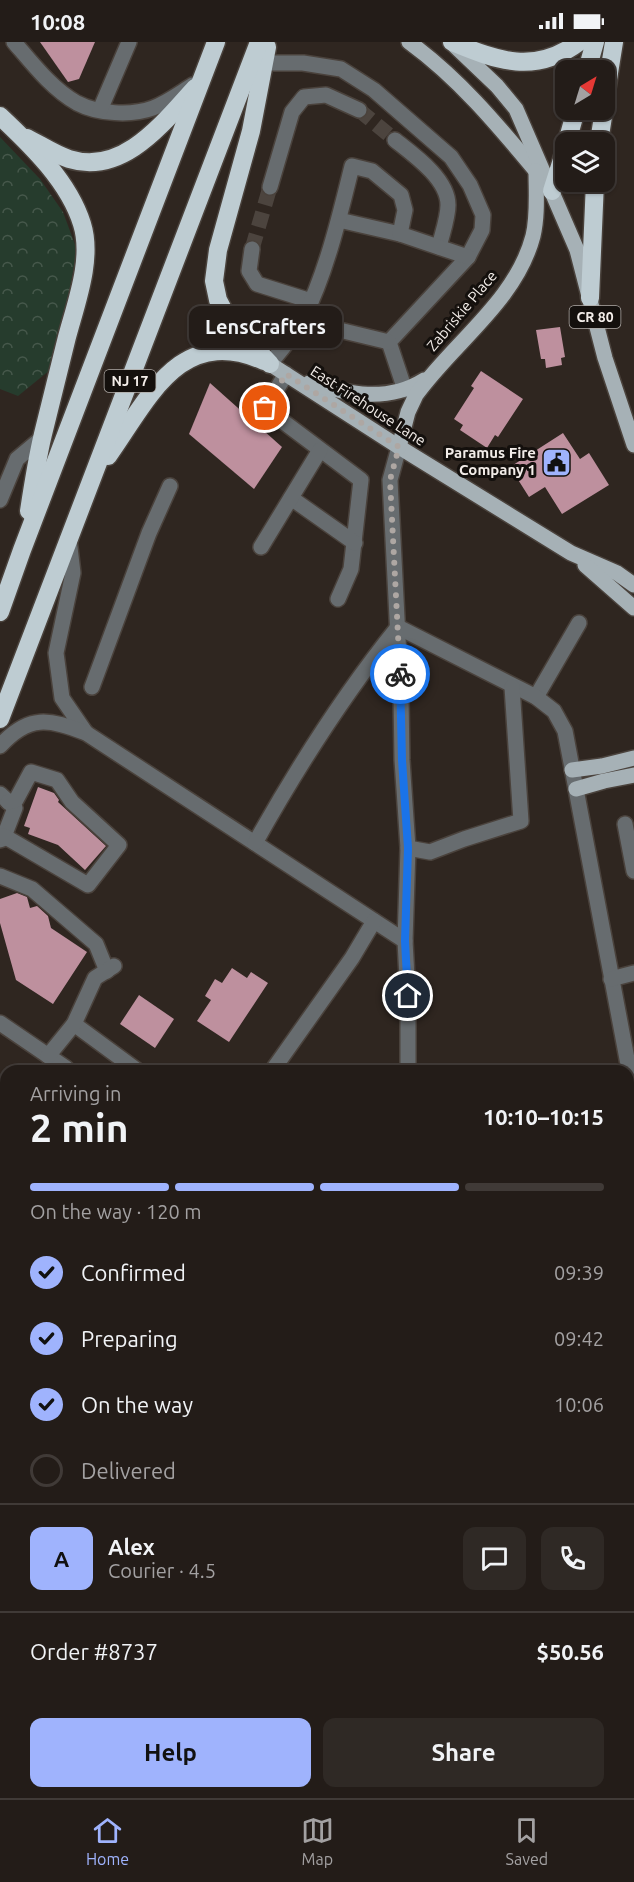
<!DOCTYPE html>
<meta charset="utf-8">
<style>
:root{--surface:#231c18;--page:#2f2925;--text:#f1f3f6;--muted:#a3a1a2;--line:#403a37;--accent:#9fb3fd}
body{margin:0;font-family:Ubuntu,sans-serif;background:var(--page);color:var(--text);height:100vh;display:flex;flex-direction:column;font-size:22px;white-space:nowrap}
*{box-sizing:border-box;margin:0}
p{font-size:20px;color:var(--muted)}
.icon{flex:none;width:33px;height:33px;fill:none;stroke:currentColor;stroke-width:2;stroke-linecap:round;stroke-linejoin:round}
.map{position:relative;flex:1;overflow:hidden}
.panel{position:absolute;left:0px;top:1023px;width:634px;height:734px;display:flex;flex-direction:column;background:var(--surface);border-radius:18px 18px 0 0;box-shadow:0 2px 4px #0004,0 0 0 2px var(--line)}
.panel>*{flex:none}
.needle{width:39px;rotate:38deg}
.buttons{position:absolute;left:555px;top:18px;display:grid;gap:12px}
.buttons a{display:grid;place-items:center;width:60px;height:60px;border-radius:12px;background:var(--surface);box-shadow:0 2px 4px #0004,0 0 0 2px var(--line);font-size:30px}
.pin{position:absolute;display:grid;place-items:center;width:51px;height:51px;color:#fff;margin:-26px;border:3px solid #fff;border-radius:50%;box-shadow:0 2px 6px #0007}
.courier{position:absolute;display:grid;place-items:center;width:60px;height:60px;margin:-30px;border:4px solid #1a73e8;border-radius:50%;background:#fff;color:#222;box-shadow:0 2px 8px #0007}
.bubble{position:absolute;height:42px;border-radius:12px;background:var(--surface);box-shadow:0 2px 4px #0004,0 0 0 2px var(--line);font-size:20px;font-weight:700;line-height:42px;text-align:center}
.headline em{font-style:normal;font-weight:700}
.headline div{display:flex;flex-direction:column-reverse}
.headline{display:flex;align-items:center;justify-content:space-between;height:102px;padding:0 30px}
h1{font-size:39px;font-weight:700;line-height:45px}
.bar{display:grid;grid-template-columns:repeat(4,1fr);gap:9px 6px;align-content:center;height:72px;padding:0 30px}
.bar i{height:8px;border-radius:4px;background:var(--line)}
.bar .active{background:var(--accent)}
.bar p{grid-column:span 4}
.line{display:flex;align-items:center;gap:15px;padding:0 30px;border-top:2px solid var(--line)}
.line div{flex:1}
.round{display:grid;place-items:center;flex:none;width:63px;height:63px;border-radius:12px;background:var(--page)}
ol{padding:0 30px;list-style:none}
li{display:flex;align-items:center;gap:18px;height:66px}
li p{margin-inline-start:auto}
li .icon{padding:6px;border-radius:50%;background:var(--accent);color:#111;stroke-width:4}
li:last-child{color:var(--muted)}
li i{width:33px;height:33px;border:3px solid var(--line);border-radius:50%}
.cta{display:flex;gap:12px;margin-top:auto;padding:12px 30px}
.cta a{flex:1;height:69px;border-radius:12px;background:var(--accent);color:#111;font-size:24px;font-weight:700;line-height:69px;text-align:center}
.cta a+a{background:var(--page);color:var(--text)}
.status{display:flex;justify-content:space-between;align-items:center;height:42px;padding:0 30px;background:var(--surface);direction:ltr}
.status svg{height:16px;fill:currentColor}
.tabs{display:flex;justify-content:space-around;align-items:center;height:84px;border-top:2px solid var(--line);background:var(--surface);font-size:16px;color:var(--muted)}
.tabs a{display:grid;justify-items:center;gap:3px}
.tabs .active{color:var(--accent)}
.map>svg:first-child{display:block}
</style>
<div class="status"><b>10:08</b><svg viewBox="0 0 49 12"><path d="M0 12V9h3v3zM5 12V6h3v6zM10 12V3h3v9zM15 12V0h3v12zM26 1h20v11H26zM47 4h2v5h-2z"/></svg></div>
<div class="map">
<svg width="634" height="1756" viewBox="0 0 634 1756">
<defs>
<pattern id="forest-crowns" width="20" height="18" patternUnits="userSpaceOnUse" patternTransform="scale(1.5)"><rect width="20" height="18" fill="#263c2d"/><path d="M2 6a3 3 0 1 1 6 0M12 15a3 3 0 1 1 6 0" fill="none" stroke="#46584b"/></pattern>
</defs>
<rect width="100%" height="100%" fill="#2f2620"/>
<polygon fill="url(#forest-crowns)" points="0,95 40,137 63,170 77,208 68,256 50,328 18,354 0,347"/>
<g fill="#be909e">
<polygon points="40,0 95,0 79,37 68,40"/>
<polygon points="560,285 565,315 561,316 562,323 546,326 545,317 541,317 536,288"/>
<polygon points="481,329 523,357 498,395 495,393 487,406 460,388 463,383 454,377 474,346 471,344"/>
<polygon points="210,341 282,405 254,447 189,392"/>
<polygon points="563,391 580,417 589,411 609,443 562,472 545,445 529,455 510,425"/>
<polygon points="38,745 54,751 59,758 58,760 106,804 85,828 58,803 28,792 30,786 24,784"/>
<polygon points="17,851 27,855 30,866 37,864 48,874 51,886 87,910 53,962 16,938 0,881 0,857"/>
<polygon points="232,926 247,936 251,930 268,941 229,1000 197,979 211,958 205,954 215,937 222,941"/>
<polygon points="139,953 174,977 155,1006 120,982"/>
</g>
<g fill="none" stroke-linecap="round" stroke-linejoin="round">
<g stroke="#4c443e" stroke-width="15" stroke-dasharray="15 8" stroke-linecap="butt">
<polyline points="359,68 395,98"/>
<polyline points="252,207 270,145"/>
</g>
<defs>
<g id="minor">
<path d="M14,0C32,21 52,47 77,61C98,72 131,74 153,66C167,61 180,51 193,43"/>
<polyline points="263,21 303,21 341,27 374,48 451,115 470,143 483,173 482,188 468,215 389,300 405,348"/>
<polyline points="100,68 129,0"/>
<path d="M395,98C414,113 448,137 448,163C448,176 442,192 439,205"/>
<polyline points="270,145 292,70 304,55 326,53 359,68"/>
<polyline points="339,178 400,192"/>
<polyline points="252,207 249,229 257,242 311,259"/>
<polyline points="302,279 389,300"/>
<path d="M270,322C281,307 295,293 303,277C326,232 340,173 352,124L372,129L401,153L405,168L400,192L468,215"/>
<polyline points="286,332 265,366 361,438 351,527 338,557"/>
<polyline points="399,405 390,438 401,655 402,718 408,806 405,899 408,954 408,1029"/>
<polyline points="291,456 355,501"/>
<polyline points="0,458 17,417 42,396"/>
<polyline points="69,497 73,531 56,611 62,656 86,691"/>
<polyline points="261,505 320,408"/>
<polyline points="92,645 149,491 170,444"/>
<polyline points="536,655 579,581"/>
<path d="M0,704C29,672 49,677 86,691L405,899"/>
<polyline points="0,752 15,766 3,797 0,798"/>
<polyline points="625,782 634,829"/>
<polyline points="4,794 88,843 119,803 72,760 57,738 31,730 16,758 8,760"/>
<path d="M255,801C297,726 344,652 398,585L536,655L554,669L565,689L634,1054"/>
<polyline points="408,806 430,810 464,797 521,779 512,645"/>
<polyline points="0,834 32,847 96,902 107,929"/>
<polyline points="611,937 634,931"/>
<polyline points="0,981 66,1026"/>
<polyline points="74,982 138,1029"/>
<polyline points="48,1014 74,982 95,936 114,924"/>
<polyline points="272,1029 352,916 374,879"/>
<polyline points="0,1042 6,1046"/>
<polyline points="628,1115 634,1108"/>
<polyline points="0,1168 6,1172"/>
<polyline points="628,1213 634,1230"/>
<polyline points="0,1278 6,1276"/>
<polyline points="0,1374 6,1368"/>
<polyline points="0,1510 6,1514"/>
<polyline points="628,1513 634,1510"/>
<polyline points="0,1586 6,1576"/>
<polyline points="0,1650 6,1654"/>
<polyline points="628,1733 634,1741"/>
<polyline points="145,1750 151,1755"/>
<polyline points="194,1756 198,1750"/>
<polyline points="310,1756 320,1750"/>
</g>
<g id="major">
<path d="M409,0C461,38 500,86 541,135"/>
<polyline points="455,4 497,44 516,67 577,208 605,316 634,403"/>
<polyline points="270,322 399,405 571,511 617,531 634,543"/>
<path d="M309,341C349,352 387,361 424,338"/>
<path d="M399,405L408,370L416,353C454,300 516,259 533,194C538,173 536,150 536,129"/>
<polyline points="585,523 634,566"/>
<polyline points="572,728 602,724 634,716"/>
<polyline points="576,747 604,739 634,733"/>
</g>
<g id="highway">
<path d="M452,0C498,19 535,33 579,0"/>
<polyline points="267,5 251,89 218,208 214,239 218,258 228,277 270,322"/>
<polyline points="587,28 595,0"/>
<polyline points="604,62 614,0"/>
<path d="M0,74C32,104 69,140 82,182C93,217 76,261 67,295C59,327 51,360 43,392C37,417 33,443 29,469"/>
<path d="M27,96C41,103 54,112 69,117C123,134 163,81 195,46"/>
<polyline points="567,100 576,68"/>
<polyline points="599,100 604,68"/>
<polyline points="552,149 566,105"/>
<polyline points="590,256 595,140"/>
<path d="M108,414C149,356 180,282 264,319"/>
<polyline points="0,570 22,508 216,0"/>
<polyline points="0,677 259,0"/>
</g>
</defs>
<use href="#minor" stroke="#4a423c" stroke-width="18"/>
<use href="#major" stroke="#4a423c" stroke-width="18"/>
<use href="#highway" stroke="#4a423c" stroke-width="21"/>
<use href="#minor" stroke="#676c6f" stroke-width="15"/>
<use href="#major" stroke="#a6b1b6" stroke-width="15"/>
<use href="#highway" stroke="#beccd2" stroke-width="18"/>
</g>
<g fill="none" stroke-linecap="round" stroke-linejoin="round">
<polyline stroke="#aea7a3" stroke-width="6" stroke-dasharray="0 10.8" points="265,366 286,332 399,405 390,438 400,632"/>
<polyline stroke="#1a73e8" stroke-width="8" points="400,632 402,718 408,806 405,899 408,954"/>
</g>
<defs>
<symbol id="civic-square" viewBox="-11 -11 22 22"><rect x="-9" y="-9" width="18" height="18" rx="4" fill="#9fb3fd" stroke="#14100d"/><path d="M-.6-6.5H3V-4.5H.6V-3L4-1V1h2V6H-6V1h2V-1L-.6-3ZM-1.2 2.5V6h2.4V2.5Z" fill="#111"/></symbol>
</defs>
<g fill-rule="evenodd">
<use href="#civic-square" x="540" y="404" width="33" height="33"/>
</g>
<g text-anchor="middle" stroke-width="6" stroke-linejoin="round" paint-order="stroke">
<g fill="#14100d" stroke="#b0aba7" stroke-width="1.5">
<rect x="569.5" y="264" width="51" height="22" rx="4.5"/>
<rect x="104.5" y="328" width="51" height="22" rx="4.5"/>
</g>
<g font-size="14" font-weight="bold" fill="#f3ede9">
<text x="595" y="280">CR 80</text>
<text x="130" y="344">NJ 17</text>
</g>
<g font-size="15" fill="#f3ede9" stroke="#14100d">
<text transform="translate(462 269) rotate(-50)" y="5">Zabriskie Place</text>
<text transform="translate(368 364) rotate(33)" y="5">East Firehouse Lane</text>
</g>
<g font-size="15" font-weight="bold" fill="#f3ede9" stroke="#14100d" text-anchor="end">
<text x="536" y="416">Paramus Fire<tspan x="536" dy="17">Company 1</tspan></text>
</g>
</g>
</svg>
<div class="buttons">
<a><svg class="needle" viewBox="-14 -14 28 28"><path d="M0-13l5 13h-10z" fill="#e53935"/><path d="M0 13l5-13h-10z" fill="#a3a1a2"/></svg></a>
<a><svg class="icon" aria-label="layers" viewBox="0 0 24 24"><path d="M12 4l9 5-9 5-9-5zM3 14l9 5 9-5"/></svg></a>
</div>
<div class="pin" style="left:265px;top:366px;background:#ea580c"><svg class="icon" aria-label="bag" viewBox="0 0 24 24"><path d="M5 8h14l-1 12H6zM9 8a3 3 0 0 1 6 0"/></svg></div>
<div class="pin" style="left:408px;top:954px;background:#1f2937"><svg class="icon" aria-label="home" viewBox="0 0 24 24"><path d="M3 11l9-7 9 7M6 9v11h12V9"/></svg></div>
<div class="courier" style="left:400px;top:632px"><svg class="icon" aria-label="bike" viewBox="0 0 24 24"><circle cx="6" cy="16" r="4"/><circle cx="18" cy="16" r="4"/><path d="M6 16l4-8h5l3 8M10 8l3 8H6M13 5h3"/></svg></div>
<div class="bubble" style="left:189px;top:264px;width:153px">LensCrafters</div>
<section class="panel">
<div class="headline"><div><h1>2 min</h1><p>Arriving in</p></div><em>10:10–10:15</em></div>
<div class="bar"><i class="active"></i><i class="active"></i><i class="active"></i><i></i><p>On the way · 120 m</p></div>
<ol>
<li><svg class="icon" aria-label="check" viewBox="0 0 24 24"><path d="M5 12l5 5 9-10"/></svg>Confirmed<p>09:39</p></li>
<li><svg class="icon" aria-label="check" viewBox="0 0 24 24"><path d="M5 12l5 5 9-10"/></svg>Preparing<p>09:42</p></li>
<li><svg class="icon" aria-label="check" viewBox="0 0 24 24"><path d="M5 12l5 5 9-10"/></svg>On the way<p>10:06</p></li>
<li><i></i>Delivered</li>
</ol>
<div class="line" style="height:108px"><b class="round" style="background:var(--accent);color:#111">A</b><div><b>Alex</b><p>Courier · 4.5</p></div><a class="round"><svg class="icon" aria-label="chat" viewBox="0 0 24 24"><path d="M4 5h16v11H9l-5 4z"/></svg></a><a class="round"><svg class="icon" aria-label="phone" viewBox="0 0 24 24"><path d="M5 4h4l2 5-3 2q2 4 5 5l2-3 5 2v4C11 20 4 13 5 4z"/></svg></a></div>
<div class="line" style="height:78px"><div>Order #8737</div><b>$50.56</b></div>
<div class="cta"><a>Help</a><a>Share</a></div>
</section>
</div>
<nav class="tabs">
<a class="active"><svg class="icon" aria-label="home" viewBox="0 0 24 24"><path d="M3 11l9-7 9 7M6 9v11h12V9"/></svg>Home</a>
<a><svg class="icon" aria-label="map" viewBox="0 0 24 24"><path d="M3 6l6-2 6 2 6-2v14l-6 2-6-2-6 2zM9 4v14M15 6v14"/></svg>Map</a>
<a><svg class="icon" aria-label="saved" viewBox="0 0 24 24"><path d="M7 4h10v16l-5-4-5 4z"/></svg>Saved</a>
</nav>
